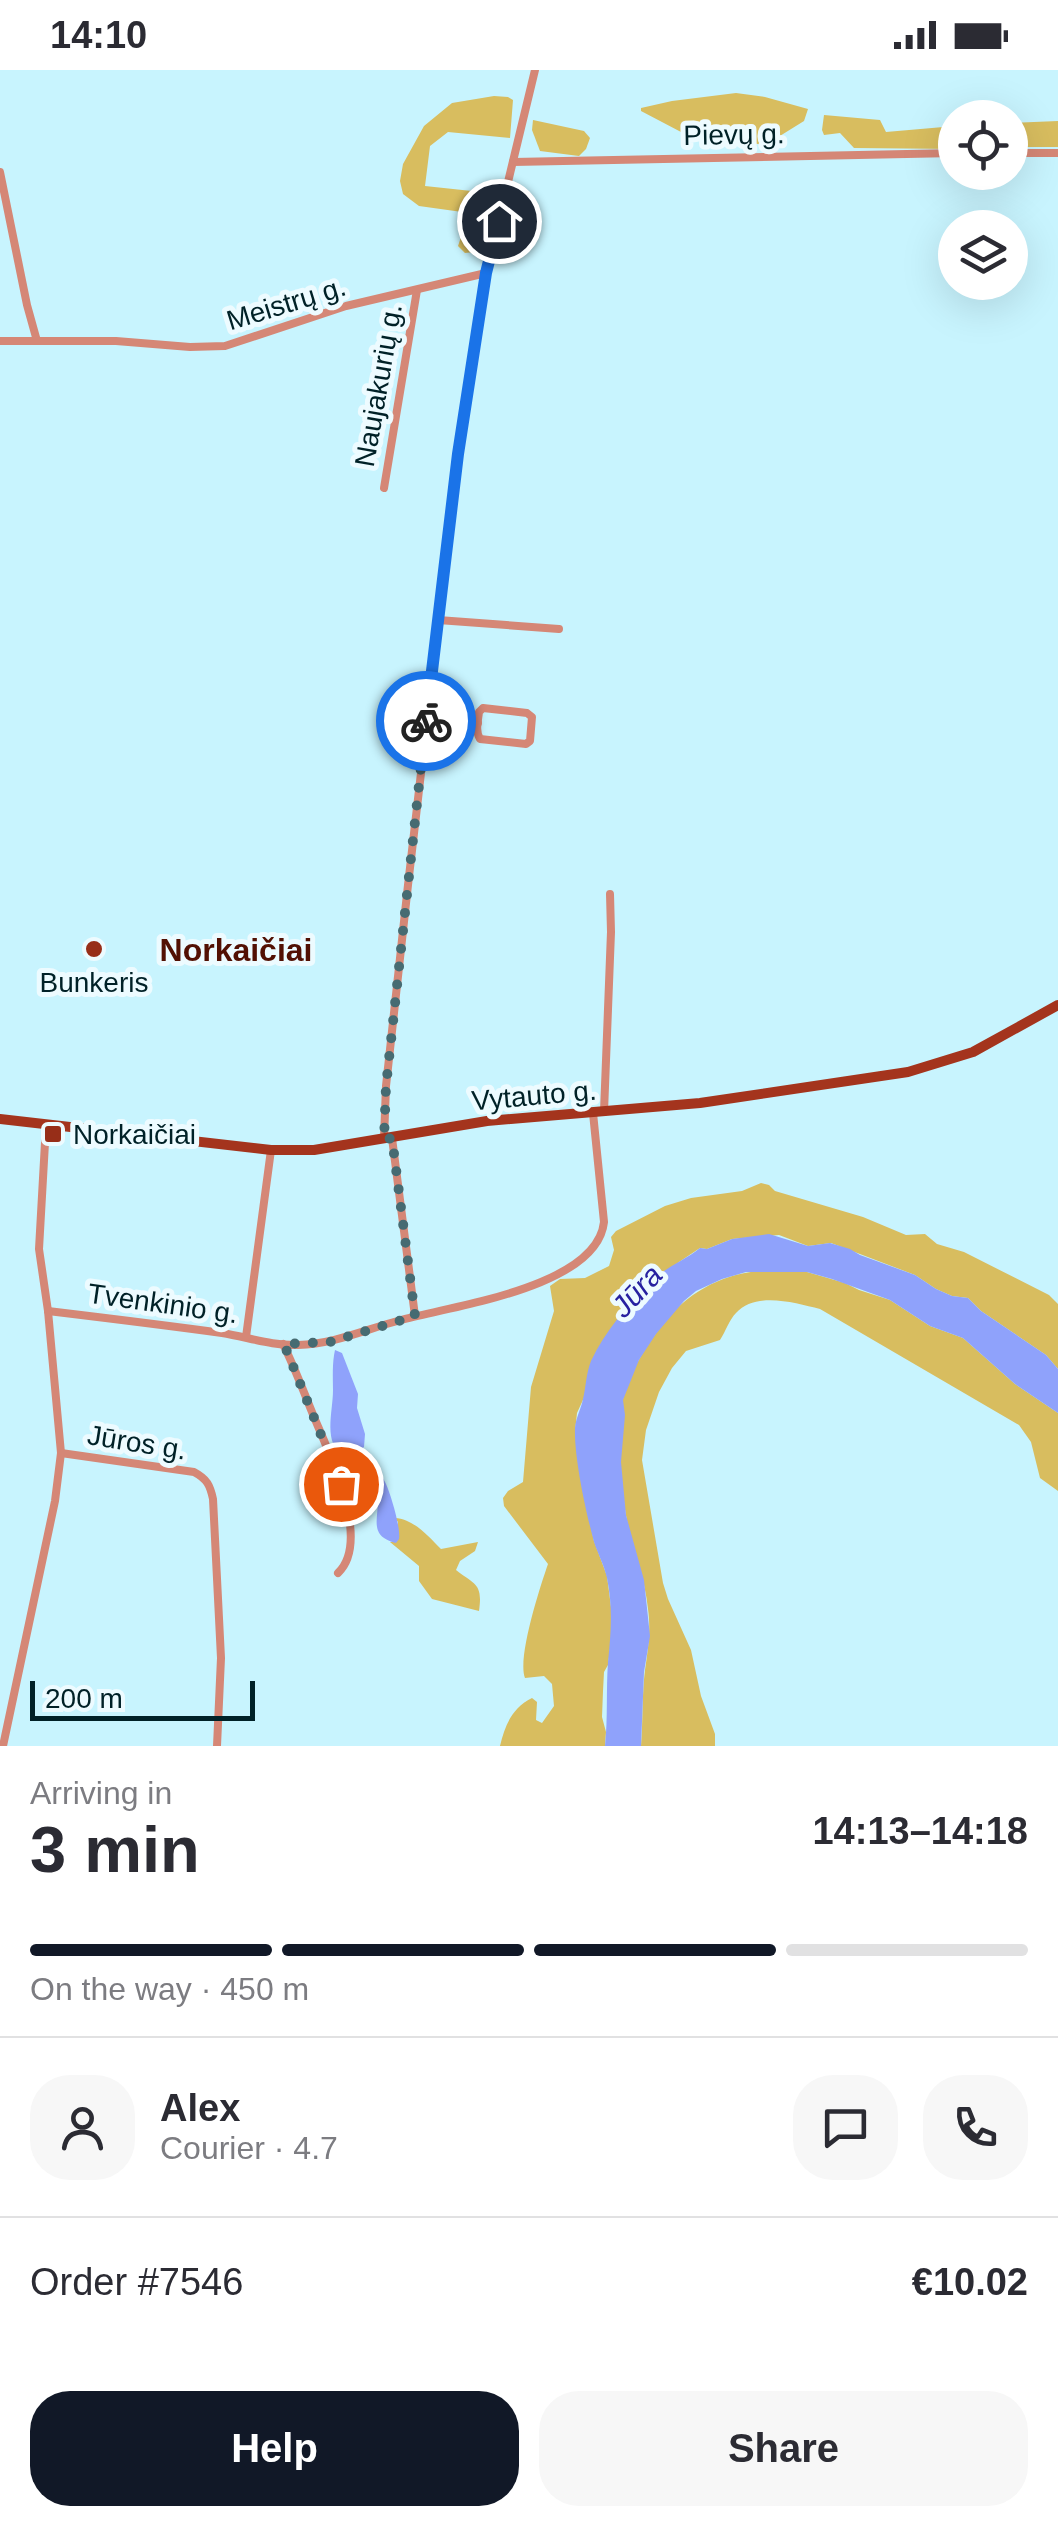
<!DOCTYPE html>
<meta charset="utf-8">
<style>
:root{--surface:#fff;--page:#f7f7f7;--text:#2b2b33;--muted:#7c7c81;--line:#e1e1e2;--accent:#111827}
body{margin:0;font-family:Helvetica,sans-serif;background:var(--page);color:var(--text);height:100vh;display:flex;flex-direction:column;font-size:38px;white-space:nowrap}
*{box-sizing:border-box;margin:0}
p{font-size:32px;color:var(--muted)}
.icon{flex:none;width:55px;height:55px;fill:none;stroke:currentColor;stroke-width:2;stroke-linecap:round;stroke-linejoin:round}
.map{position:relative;height:1676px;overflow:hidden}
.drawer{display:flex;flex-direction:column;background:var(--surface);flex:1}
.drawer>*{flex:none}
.buttons{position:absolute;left:938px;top:30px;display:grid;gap:20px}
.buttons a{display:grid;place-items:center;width:90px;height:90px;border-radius:50%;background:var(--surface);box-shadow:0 10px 40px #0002;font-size:50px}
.scale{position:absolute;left:30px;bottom:25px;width:225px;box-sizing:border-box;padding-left:10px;border:5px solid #002127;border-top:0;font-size:28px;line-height:35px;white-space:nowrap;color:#002127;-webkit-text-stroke:8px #edfbff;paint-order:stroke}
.pin{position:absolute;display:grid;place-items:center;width:85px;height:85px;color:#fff;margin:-42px;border:5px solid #fff;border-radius:50%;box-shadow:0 2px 10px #0007}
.courier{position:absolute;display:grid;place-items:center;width:100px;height:100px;margin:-50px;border:8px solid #1a73e8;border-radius:50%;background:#fff;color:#222;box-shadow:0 2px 12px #0007}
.summary em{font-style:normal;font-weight:700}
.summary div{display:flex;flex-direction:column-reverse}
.summary{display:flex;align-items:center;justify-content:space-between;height:170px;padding:0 30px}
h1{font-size:65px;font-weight:700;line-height:75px}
.bar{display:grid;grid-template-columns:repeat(4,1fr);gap:15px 10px;align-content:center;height:120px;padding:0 30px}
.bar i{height:12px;border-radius:8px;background:var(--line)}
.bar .active{background:var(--accent)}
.bar p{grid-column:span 4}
.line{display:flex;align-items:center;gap:25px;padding:0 30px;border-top:2px solid var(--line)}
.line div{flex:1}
.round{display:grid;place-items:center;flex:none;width:105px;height:105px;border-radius:40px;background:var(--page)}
.primary-button{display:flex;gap:20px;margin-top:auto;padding:20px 30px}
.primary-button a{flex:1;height:115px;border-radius:40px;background:var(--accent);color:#fff;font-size:40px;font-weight:700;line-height:115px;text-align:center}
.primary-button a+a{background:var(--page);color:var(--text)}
.status{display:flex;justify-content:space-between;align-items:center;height:70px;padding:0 50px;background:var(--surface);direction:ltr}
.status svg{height:28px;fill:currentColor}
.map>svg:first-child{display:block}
</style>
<div class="status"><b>14:10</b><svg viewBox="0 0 49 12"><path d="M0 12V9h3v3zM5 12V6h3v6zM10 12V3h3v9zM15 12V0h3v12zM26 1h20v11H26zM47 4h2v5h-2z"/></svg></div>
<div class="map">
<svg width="1058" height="1676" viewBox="0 0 1058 1676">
<rect width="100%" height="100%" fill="#c8f4fe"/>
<g fill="#d8bd5f">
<polygon points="736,23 765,27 808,39 804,51 775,69 773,77 737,70 729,65 708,66 681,62 641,41 641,38 672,31"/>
<polygon points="494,26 508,27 513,30 510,68 448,62 430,76 425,116 481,122 489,135 491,143 488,159 482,176 474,182 465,183 458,176 465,155 462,142 419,136 403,124 400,111 403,94 424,56 452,33"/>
<polygon points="824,45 880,50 886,62 955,56 955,79 854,78 840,63 824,65 822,60"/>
<polygon points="533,50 584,61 590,68 586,79 579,86 540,81 532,60"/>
<polygon points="1058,51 1058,77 1010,77 1010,53"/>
<path d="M761,1113L769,1115L775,1121L863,1147L906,1165L925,1164L937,1174L964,1182L1049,1225L1058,1234V1299L1046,1285L981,1241L968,1228L952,1226L936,1219L915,1205L831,1173L808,1176L779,1165L732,1169L707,1179L700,1178L679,1192L624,1240L577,1343L575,1362L586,1434L594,1471L607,1506L611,1537L612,1562L608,1595L604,1602L603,1621L602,1647L606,1662L605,1676H500C505,1655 512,1638 532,1628L537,1632L536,1650L542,1653L554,1636L552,1614L544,1606L525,1608C517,1588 540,1517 548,1494L504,1436L503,1428L508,1421L523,1412L531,1317L554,1241L550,1216L560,1209L585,1208L609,1196L614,1180L611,1167L616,1161L665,1136L691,1128L742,1121Z"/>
<path d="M758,1201L807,1202L845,1213L859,1220L890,1230L930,1256L963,1268L1015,1314L1058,1343V1421L1040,1408L1031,1372L1019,1355L820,1239C795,1233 756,1221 736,1243C729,1250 726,1261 720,1270L686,1281L672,1298L659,1322L646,1360L642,1390L663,1513L668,1529L691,1580L701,1626L715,1664V1676H641C643,1652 642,1623 645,1600C648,1579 651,1561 648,1539C645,1509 634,1481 627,1451C621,1419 617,1361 623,1329C629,1303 646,1276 662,1255C686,1224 719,1205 758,1201Z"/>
<path d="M395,1448C414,1449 429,1467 441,1479L478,1472L475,1481L460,1491L456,1500C475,1515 483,1513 479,1541L432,1529L419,1511V1496L390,1472H396L398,1452Z"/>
</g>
<g fill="#8fa2fb">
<path d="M769,1164L808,1176L830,1173L850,1179L860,1185L915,1205L936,1219L952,1226L968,1228L981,1241L1046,1285L1058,1299V1343L1015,1314L963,1268L930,1256L890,1230L832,1209L807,1202H746L722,1209L696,1221L684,1231L656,1264L639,1290L623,1330L625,1345L621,1392L626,1445L644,1510L650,1566L644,1602L641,1676H605C608,1648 606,1620 608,1592C611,1563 613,1537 607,1508C604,1495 598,1484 594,1472C586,1442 574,1388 575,1358C576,1347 581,1339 583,1329C586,1316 586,1304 591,1291C605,1261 627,1236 651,1212C665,1197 684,1191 700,1178L707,1179L732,1169Z"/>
<path d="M335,1280L342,1283L358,1324L357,1338L365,1364L364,1377L350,1387L345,1388C322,1373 333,1343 333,1320C333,1307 332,1293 335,1280Z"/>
<path d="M370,1395C376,1401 383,1406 386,1414C391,1425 401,1459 399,1469L396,1473C364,1465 383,1443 376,1422C373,1413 367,1407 364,1399L365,1396Z"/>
</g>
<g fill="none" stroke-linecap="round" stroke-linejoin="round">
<g stroke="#d58776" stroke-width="8">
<polyline points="1010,83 1058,83"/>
<polyline points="513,92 955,83"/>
<polyline points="0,102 27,235 37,271"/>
<polyline points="0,271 116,271 190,277 225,276 346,236 486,203"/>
<polyline points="384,418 417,220"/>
<polyline points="438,550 559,559"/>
<path d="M483,638L527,643L532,647L530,671L526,674L480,669C475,661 478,651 479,642Z"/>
<polyline points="426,648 478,653"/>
<polyline points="604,1042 611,862 610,824"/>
<polyline points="392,1068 415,1246"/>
<polyline points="384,1069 386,1016 408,815 458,384 486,203 535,0"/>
<path d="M48,1241C106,1248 164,1255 222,1263C247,1267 273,1276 298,1275C335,1274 366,1259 401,1250C453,1236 597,1217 604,1152L593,1043"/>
<polyline points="246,1267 271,1080"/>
<path d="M283,1274C295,1298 304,1323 314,1347C329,1383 372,1471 338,1503"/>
<path d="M61,1383L194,1402C207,1409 210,1415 213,1429L221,1588L217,1676"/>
<polyline points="3,1676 55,1431 61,1383 48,1241 39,1179 46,1055"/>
</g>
<polyline stroke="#a4341d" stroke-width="10" points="0,1049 271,1080 314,1080 487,1051 700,1033 908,1002 973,982 1058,935"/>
</g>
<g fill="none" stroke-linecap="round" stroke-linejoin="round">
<polyline stroke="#466b72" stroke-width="10" stroke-dasharray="0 18" points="341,1414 284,1274 330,1272 415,1246 392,1068 384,1070 386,1016 426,651"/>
<polyline stroke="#1a73e8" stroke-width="12" points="426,651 458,384 486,203 499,151"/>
</g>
<g fill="#972e18" stroke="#edfbff" stroke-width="4">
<circle cx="94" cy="879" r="10"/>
<rect x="43" y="1054" width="20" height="20" rx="5"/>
</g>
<g text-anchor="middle" stroke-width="10" stroke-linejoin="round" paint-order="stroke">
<g font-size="28" fill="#002127" stroke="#edfbff">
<text transform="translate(734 64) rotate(-1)" y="10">Pievų g.</text>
<text transform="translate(286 233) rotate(-17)" y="10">Meistrų g.</text>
<text transform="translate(378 315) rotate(-80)" y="10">Naujakurių g.</text>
<text transform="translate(534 1025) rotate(-5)" y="10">Vytauto g.</text>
<text transform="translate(163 1233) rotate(8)" y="10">Tvenkinio g.</text>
<text transform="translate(137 1372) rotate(9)" y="10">Jūros g.</text>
</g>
<g font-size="28" fill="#002127" stroke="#edfbff">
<text x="94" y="922">Bunkeris</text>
<text x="73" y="1074" text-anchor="start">Norkaičiai</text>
</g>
<g font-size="30" font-style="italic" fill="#2721a0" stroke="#edfbff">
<text transform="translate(637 1221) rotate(-47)" y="10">Jūra</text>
</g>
<g font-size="32" font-weight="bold" fill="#521003" stroke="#edfbff">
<text x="236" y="891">Norkaičiai</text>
</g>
</g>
</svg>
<div class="buttons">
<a><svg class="icon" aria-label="locate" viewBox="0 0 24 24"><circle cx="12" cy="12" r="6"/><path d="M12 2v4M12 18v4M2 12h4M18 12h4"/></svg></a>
<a><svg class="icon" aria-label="layers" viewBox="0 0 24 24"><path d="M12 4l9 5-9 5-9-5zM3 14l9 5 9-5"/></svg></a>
</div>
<div class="scale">200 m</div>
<div class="pin" style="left:341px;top:1414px;background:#ea580c"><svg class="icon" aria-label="bag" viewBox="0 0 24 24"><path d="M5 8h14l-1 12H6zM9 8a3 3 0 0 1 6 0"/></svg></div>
<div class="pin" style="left:499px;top:151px;background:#1f2937"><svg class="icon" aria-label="home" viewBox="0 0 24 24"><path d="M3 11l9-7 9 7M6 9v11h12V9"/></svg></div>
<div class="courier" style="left:426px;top:651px"><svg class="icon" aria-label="bike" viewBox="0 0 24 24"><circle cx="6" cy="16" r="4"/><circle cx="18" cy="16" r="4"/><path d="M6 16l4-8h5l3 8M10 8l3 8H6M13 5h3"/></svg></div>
</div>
<section class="drawer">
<div class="summary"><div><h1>3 min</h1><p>Arriving in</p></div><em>14:13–14:18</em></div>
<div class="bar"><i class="active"></i><i class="active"></i><i class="active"></i><i></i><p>On the way · 450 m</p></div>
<div class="line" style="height:180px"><a class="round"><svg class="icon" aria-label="person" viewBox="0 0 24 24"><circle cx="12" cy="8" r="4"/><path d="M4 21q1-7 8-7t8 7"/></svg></a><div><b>Alex</b><p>Courier · 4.7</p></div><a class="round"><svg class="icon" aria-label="chat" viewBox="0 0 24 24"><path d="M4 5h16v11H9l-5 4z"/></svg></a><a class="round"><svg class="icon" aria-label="phone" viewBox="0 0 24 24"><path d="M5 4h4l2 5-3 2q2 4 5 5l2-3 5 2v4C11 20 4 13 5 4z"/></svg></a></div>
<div class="line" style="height:130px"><div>Order #7546</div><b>€10.02</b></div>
<div class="primary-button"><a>Help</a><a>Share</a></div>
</section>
